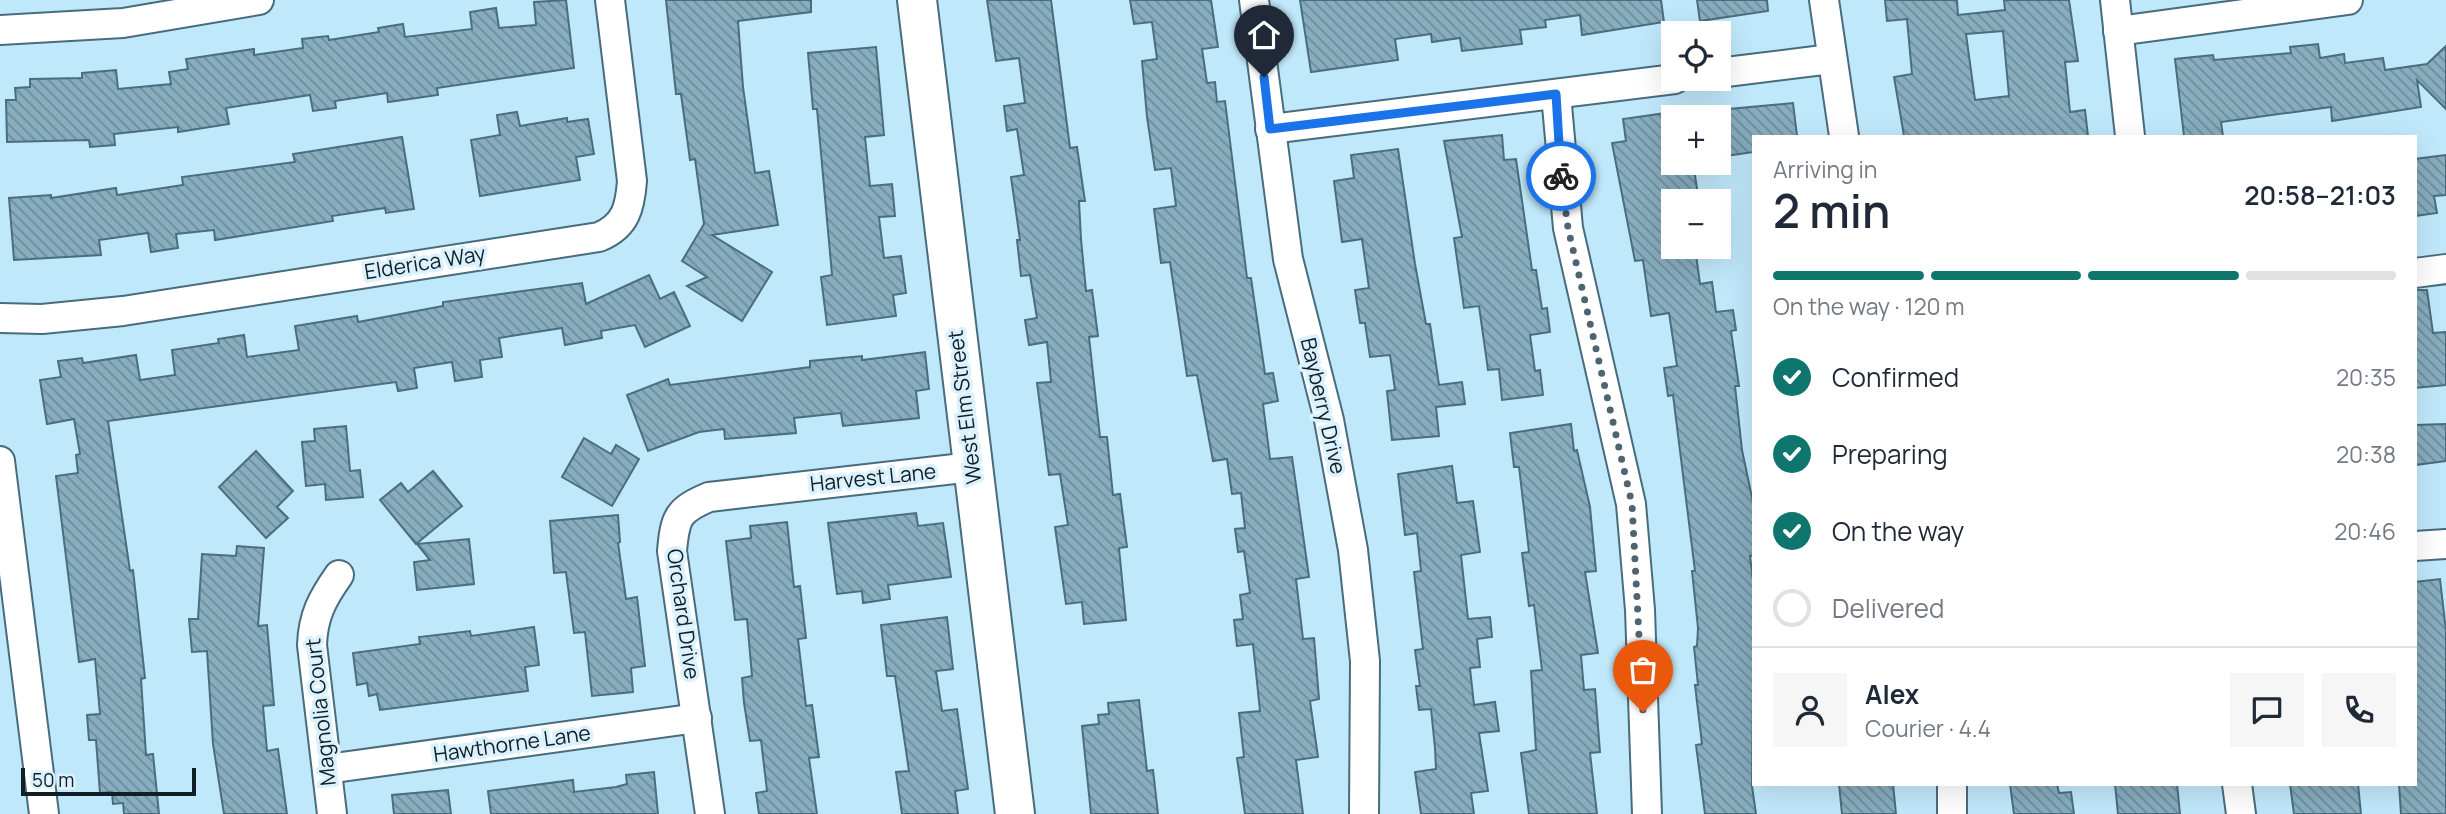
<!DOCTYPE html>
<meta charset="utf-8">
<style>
:root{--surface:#fff;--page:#f6f6f7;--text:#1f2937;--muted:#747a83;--line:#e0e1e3;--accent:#0f766e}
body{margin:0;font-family:Manrope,sans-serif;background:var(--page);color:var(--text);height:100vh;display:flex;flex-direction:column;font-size:26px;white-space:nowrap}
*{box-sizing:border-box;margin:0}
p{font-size:23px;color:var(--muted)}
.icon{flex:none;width:38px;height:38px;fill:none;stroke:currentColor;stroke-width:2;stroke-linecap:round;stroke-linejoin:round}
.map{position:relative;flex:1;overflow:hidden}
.sheet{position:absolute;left:1752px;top:135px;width:665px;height:651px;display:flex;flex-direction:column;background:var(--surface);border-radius:0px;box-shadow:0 7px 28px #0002}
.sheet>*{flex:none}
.buttons{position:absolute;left:1661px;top:21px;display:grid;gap:14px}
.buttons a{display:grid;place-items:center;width:70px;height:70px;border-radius:0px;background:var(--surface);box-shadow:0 7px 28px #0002;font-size:35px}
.scale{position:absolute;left:21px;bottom:18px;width:175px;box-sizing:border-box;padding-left:7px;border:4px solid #101f26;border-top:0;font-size:19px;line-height:24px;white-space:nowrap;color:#101f26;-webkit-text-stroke:5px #dbf2fe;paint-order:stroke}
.pin{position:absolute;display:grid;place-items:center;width:60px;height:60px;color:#fff;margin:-72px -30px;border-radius:50% 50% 50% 0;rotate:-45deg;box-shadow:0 0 7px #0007}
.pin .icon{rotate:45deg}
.courier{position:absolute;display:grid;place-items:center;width:70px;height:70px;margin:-35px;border:5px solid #1a73e8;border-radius:50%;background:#fff;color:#222;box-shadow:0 2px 9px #0007}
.overview em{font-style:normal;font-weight:600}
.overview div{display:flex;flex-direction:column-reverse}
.overview{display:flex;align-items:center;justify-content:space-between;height:119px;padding:0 21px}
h1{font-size:46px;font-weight:600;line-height:52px}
.bar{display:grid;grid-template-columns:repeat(4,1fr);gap:10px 7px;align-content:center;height:84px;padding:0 21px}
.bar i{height:9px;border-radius:5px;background:var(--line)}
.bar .selected{background:var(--accent)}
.bar p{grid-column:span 4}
.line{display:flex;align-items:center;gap:18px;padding:0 21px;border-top:2px solid var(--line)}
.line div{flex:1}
.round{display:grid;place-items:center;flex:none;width:74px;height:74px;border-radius:0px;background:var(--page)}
ol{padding:0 21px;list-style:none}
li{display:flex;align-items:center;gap:21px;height:77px}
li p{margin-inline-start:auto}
li .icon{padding:7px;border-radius:50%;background:var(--accent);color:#fff;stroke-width:4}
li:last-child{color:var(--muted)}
li i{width:38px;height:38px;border:4px solid var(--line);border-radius:50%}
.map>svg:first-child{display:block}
</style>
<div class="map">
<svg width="2446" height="814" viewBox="0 0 2446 814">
<defs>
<pattern id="building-back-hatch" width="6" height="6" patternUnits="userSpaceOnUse" patternTransform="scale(1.75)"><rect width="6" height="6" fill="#87adbf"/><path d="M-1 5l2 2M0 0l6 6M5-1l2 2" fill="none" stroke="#6d8c9b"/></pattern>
</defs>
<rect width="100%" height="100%" fill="#c0e8fb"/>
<g fill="url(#building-back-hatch)" stroke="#4a6e7e" stroke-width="2" fill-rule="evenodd">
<polygon points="566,0 574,68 437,88 438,95 388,102 387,93 335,101 336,108 313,111 310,95 226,108 229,124 178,132 178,127 114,134 115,145 90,147 89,140 7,142 6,100 16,100 15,88 30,87 30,79 82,78 82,73 116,70 118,89 171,84 169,72 188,69 186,59 254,49 254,55 303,48 302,39 328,36 329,40 379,32 378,28 403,24 405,37 472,29 470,12 496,8 499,28 536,25 534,2"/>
<polygon points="666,0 811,0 811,12 738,21 743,87 755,173 769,171 778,225 712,235 772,272 742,321 687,286 707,277 682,261 704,224 695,159 690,160 681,94 676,94"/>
<polygon points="987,0 1051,0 1070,148 1077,147 1085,201 1079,201 1081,239 1086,291 1092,290 1098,336 1089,337 1100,437 1107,437 1113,495 1120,494 1127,547 1119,548 1126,620 1084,624 1082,602 1066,604 1055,527 1068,525 1060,474 1049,475 1037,383 1051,382 1047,342 1029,345 1025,320 1037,318 1030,275 1021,276 1017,240 1020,240 1011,177 1024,175 1017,129 1007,131 1004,106 1025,103 1019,58 996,61"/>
<polygon points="1130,0 1211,0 1218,47 1202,49 1207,83 1215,82 1217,102 1225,101 1247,278 1251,278 1265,374 1273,373 1278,401 1263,404 1270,459 1292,457 1309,577 1296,579 1303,639 1314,638 1319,699 1310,701 1318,757 1296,760 1303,814 1245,814 1237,758 1244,757 1239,713 1260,711 1253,644 1237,646 1234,620 1243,619 1240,595 1250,593 1244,551 1238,552 1235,529 1245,528 1241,493 1232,494 1227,459 1213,461 1197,375 1187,376 1170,262 1161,263 1154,209 1176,206 1171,168 1155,170 1147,117 1142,61 1157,59 1152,22 1134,24"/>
<polygon points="1300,0 1661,0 1664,22 1582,35 1580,15 1545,20 1546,27 1520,30 1522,44 1462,51 1460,38 1432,42 1431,34 1395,39 1398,60 1311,72"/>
<polygon points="1697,0 1767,0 1768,11 1700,21"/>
<path d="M1885,0H1957L1958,15L2005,10L2004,0H2069L2078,61L2065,62L2070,112L2085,110L2088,136H1904L1894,77L1912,74L1907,19L1887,21ZM2003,31L2009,96L1975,100L1966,34Z"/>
<polygon points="2318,44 2320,58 2344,54 2345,63 2383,58 2385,70 2427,64 2446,46 2446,109 2417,80 2421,107 2332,121 2331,107 2221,122 2223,136 2184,136 2175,59 2213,55 2214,60 2291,53 2290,47"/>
<polygon points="876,47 884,135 865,137 870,186 892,184 895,216 879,217 884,258 901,256 906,293 893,295 896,316 827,325 821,277 832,275 817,109 813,109 808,53"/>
<polygon points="1793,103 1797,136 1754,136 1754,152 1718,157 1718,110"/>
<polygon points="517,112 520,126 567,118 567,122 588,119 594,154 576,157 580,180 480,196 471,140 500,135 497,115"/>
<polygon points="1673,112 1673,163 1693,163 1699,201 1673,201 1673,247 1695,247 1700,284 1712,282 1716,312 1733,310 1736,330 1731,331 1739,386 1735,386 1742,450 1754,507 1754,556 1750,556 1754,588 1752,786 1756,814 1705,814 1696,745 1702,744 1695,685 1698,685 1694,647 1697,646 1698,628 1692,571 1695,571 1673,395 1668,396 1664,368 1677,366 1669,313 1651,316 1643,260 1635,261 1612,143 1626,141 1623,119"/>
<polygon points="1502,135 1504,160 1516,159 1532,270 1536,270 1542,309 1547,308 1550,332 1530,335 1535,371 1540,370 1543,395 1502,400 1499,369 1488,370 1479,306 1464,308 1454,238 1462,237 1444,141"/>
<polygon points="402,137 414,209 386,213 385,208 332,216 333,221 215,240 214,230 176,234 178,248 151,252 148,233 99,240 101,255 14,260 9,198 51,195 51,198 116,188 117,195 183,185 182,177 295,162 293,154"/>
<polygon points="1398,149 1415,264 1426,324 1430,324 1439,385 1462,382 1465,404 1436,407 1439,436 1392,440 1387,391 1395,390 1390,355 1370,357 1365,323 1360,323 1355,290 1369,288 1362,239 1342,242 1334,181 1354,178 1351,155"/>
<polygon points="2446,155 2446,195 2434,196 2437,213 2415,216 2415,159"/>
<polygon points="649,275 660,299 674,292 690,326 645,347 635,325 601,331 602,338 565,345 562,328 499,338 502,357 480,360 482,377 455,381 452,362 414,368 417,388 398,391 396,382 108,421 130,571 133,570 145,678 141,679 146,755 153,754 159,814 124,814 123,803 113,804 112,792 100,793 96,740 89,740 87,715 100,714 95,659 79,662 56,476 78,473 76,455 80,454 74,419 47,424 40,380 61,377 58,361 82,358 83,363 136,355 140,380 175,375 172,350 219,343 218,339 244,335 247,357 299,350 295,326 357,316 358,322 443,306 443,302 582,283 586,304"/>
<polygon points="2415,290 2427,290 2433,333 2446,332 2446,385 2415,388"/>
<polygon points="925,352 929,389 916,391 919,418 843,426 841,413 794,418 796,433 725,439 724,429 699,432 648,451 627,395 668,379 670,385 810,367 810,361 862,356 862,360"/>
<polygon points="1571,424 1574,451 1577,450 1590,507 1596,571 1585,572 1598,653 1581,655 1584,690 1595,689 1600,752 1590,753 1597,814 1529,814 1521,753 1536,750 1531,671 1542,670 1534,605 1529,606 1522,553 1529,552 1519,467 1514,467 1510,433"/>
<polygon points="2446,424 2446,461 2415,465 2415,425"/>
<polygon points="346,426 350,471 360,470 363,497 326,500 325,484 306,486 302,442 315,441 314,429"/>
<polygon points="584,438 611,454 616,445 639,459 612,506 562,477"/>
<polygon points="256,451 293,491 277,507 288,518 266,538 219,487"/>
<polygon points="1452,466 1457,503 1473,501 1480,552 1461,555 1468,619 1490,617 1492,637 1477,639 1480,667 1470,668 1474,705 1495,702 1499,731 1479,733 1488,791 1471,793 1474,814 1421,814 1415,772 1436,769 1435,748 1431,709 1419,710 1416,686 1420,686 1415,650 1423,649 1414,572 1421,571 1417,533 1405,535 1398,474"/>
<polygon points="433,471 462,506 416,544 380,500 401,483 408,492"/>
<polygon points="916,513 918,526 943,523 951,577 888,585 890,599 863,603 862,591 837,594 828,523"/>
<polygon points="618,515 620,542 618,543 626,599 637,597 645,666 631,668 633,692 592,696 585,632 574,633 566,572 554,573 550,521"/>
<polygon points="787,522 794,587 800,586 806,638 798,639 806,706 812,705 819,757 809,758 817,814 759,814 756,793 767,791 761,740 750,741 744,703 742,678 752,676 747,619 735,620 726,541 751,538 750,526"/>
<polygon points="469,539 474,584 417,590 414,562 430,560 417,544"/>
<polygon points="237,546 264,548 258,626 267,625 274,705 263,706 267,751 278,749 287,814 224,814 213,744 207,651 192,652 189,619 198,619 202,554 236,556"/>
<polygon points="2440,579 2446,631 2446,814 2401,814 2399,784 2415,784 2415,582"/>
<polygon points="947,617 953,669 936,671 942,711 957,709 968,789 955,791 958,814 902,814 896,772 909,771 895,676 887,676 881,625"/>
<polygon points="534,627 539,665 525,667 528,691 380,710 377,694 369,696 367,683 357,685 353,653 420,644 419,637 470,631 471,636"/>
<polygon points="1139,700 1147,771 1153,770 1158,814 1091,814 1082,726 1099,724 1098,715 1109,714 1108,703"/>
<polygon points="654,772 658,814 491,814 488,791 573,780 574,792 616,787 627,784 626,775"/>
<polygon points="1839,784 1893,784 1896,814 1842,814"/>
<polygon points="2010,784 2057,784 2059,793 2071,792 2074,814 2014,814"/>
<polygon points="2115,784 2177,784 2180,814 2118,814"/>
<polygon points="2290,784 2358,784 2361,814 2294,814"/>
<polygon points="448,790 451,814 394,814 392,795"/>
</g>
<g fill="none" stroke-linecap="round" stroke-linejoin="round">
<defs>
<g id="street">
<polyline points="1254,0 1288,259 1329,420 1353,550 1365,661 1364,814"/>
<polyline points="1824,0 1844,136"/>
<polyline points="2115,0 2130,136"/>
<polyline points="0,30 123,23 259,0"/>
<polyline points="2118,31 2348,0"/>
<polyline points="1718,73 1831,59"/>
<polyline points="1556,94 1568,228 1631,504 1640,610 1647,814"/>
<polyline points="1270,129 1675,79"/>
<polyline points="2415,273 2446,269"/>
<path d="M0,318L42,319L123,311L599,237C626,226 630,207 632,181L610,0"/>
<polyline points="0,461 44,814"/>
<polyline points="2415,546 2446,544"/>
<polyline points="327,769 697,718"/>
<polyline points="2237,784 2241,814"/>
<path d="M332,814L312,645C313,616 322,599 339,575"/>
<path d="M710,814L672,551C675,517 678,510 709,497L972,467"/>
<polyline points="1952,814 1952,784"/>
</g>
<polyline id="secondary" points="917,0 1015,814"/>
</defs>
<use href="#street" stroke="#486c7d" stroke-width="32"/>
<use href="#secondary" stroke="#486c7d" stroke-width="42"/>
<use href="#street" stroke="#fff" stroke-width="28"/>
<use href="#secondary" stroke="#fff" stroke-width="38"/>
</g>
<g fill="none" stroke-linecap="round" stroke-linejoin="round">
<polyline stroke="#4e6571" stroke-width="7" stroke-dasharray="0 12.6" points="1561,176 1568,228 1632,504 1643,712"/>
<polyline stroke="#1a73e8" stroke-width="9" points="1264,77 1270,129 1556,94 1561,176"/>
</g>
<g text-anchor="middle" stroke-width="7" stroke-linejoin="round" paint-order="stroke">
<g font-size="21" fill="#101f26" stroke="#dbf2fe">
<text transform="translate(425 263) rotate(-9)" y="7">Elderica Way</text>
<text transform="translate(1323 406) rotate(77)" y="7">Bayberry Drive</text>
<text transform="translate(965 407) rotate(-97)" y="7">West Elm Street</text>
<text transform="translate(873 478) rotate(-6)" y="7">Harvest Lane</text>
<text transform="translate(683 614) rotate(82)" y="7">Orchard Drive</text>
<text transform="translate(321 712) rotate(-96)" y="7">Magnolia Court</text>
<text transform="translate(512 744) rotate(-8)" y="7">Hawthorne Lane</text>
</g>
</g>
</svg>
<div class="buttons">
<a><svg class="icon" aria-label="locate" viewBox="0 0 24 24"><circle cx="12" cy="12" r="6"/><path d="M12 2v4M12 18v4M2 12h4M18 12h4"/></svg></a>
<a>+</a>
<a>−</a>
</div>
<div class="scale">50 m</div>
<div class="pin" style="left:1643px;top:712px;background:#ea580c"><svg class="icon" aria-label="bag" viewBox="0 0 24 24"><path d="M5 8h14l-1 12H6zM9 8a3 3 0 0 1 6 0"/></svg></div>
<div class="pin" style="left:1264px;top:77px;background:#1f2937"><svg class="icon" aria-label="home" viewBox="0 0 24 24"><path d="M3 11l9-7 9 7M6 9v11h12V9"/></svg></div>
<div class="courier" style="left:1561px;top:176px"><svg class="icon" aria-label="bike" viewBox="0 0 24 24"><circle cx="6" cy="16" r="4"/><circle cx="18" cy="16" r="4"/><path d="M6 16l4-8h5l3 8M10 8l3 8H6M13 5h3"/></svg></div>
<section class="sheet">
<div class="overview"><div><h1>2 min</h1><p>Arriving in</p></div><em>20:58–21:03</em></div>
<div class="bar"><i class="selected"></i><i class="selected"></i><i class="selected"></i><i></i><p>On the way · 120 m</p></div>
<ol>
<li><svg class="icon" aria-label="check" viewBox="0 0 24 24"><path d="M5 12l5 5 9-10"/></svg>Confirmed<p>20:35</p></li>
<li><svg class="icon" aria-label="check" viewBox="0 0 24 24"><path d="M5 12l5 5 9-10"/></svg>Preparing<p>20:38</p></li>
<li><svg class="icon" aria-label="check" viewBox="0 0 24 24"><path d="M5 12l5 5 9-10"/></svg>On the way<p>20:46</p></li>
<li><i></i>Delivered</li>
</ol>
<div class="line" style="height:126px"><a class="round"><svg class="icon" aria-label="person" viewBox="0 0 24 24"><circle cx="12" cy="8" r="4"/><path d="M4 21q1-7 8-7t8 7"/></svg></a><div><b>Alex</b><p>Courier · 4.4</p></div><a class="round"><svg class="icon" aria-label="chat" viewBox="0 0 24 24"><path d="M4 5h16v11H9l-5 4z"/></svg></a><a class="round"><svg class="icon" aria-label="phone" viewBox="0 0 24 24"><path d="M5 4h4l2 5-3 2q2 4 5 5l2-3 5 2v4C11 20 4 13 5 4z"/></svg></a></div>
</section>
</div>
